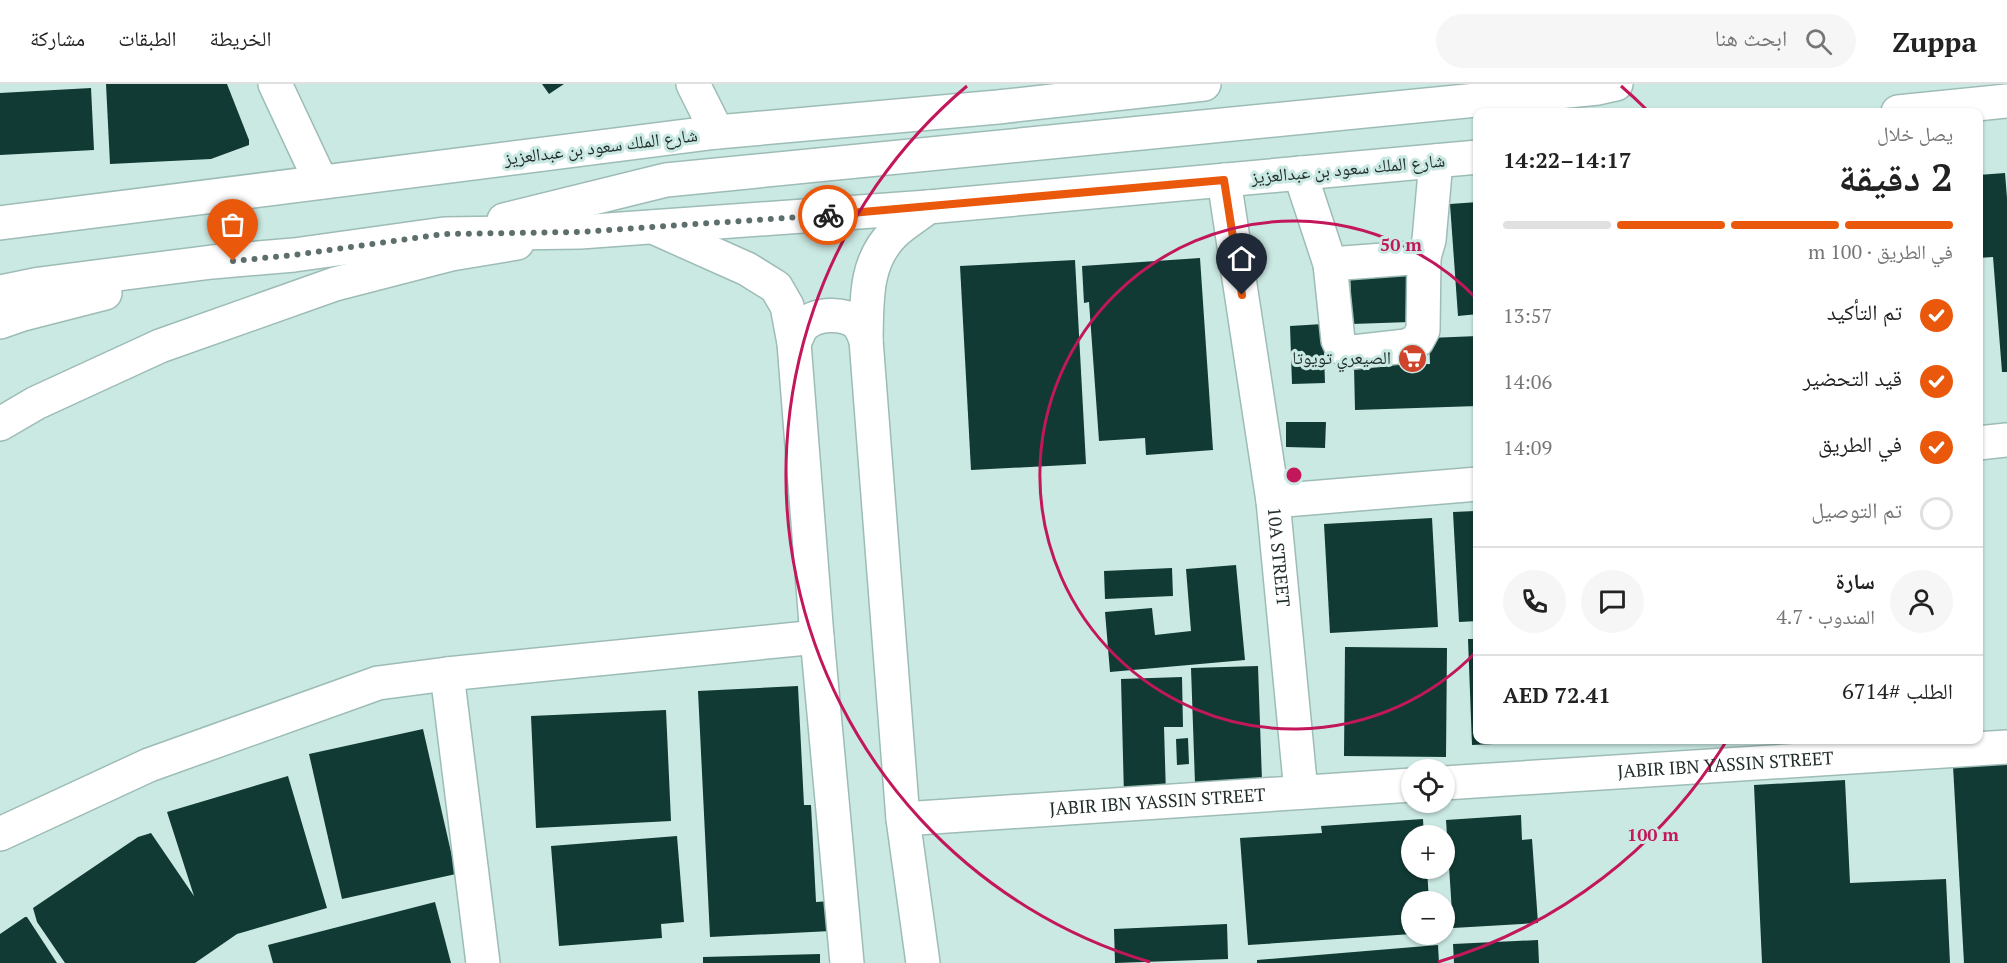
<!DOCTYPE html>
<html lang="ar">
<meta charset="utf-8">
<style>
:root{--surface:#fff;--page:#f6f6f6;--text:#222;--muted:#767676;--line:#e0e0e0;--accent:#ea580c}
body{margin:0;font-family:"PT Serif","Noto Naskh Arabic",serif;background:var(--page);color:var(--text);direction:rtl;height:100vh;display:flex;flex-direction:column;font-size:22px;white-space:nowrap}
*{box-sizing:border-box;margin:0}
p{font-size:20px;color:var(--muted)}
.icon{flex:none;width:33px;height:33px;fill:none;stroke:currentColor;stroke-width:2;stroke-linecap:round;stroke-linejoin:round}
.map{position:relative;flex:1;overflow:hidden;direction:ltr}
.sheet{position:absolute;left:1473px;top:24px;width:510px;height:636px;display:flex;flex-direction:column;background:var(--surface);border-radius:12px;box-shadow:0 2px 4px #0004;direction:rtl}
.sheet>*{flex:none}
.fabs{position:absolute;left:1401px;top:675px;display:grid;gap:12px}
.fabs a{display:grid;place-items:center;width:54px;height:54px;border-radius:50%;background:var(--surface);box-shadow:0 2px 4px #0004;font-size:30px}
.pin{position:absolute;display:grid;place-items:center;width:51px;height:51px;color:#fff;margin:-62px -26px;border-radius:50% 50% 50% 0;rotate:-45deg;box-shadow:0 0 6px #0007}
.pin .icon{rotate:45deg}
.courier{position:absolute;display:grid;place-items:center;width:60px;height:60px;margin:-30px;border:4px solid #ea580c;border-radius:50%;background:#fff;color:#222;box-shadow:0 2px 8px #0007}
.headline em{font-style:normal;font-weight:700}
.headline div{display:flex;flex-direction:column-reverse}
.headline{display:flex;align-items:center;justify-content:space-between;height:102px;padding:0 30px}
h1{font-size:39px;font-weight:700;line-height:45px}
.bar{display:grid;grid-template-columns:repeat(4,1fr);gap:9px 6px;align-content:center;height:72px;padding:0 30px}
.bar i{height:8px;border-radius:4px;background:var(--line)}
.bar .active{background:var(--accent)}
.bar p{grid-column:span 4}
.line{display:flex;align-items:center;gap:15px;padding:0 30px;border-top:2px solid var(--line)}
.line div{flex:1}
.round{display:grid;place-items:center;flex:none;width:63px;height:63px;border-radius:32px;background:var(--page)}
ol{padding:0 30px;list-style:none}
li{display:flex;align-items:center;gap:18px;height:66px}
li p{margin-inline-start:auto}
li .icon{padding:6px;border-radius:50%;background:var(--accent);color:#fff;stroke-width:4}
li:last-child{color:var(--muted)}
li i{width:33px;height:33px;border:3px solid var(--line);border-radius:50%}
header{display:flex;align-items:center;gap:36px;box-sizing:border-box;height:84px;padding:0 30px;background:var(--surface);border-bottom:2px solid var(--line)}
header strong{font-size:28px}
nav{display:flex;gap:33px;margin-inline-start:auto;font-size:21px}
.search{width:420px;height:54px;background:var(--page);display:flex;align-items:center;gap:15px;box-sizing:border-box;padding:0 21px;border-radius:33px;color:var(--muted);font-size:22px}
.map>svg:first-child{display:block}
</style>
<header>
<strong>Zuppa</strong>
<div class="search"><svg class="icon" aria-label="search" viewBox="0 0 24 24"><circle cx="10" cy="10" r="6"/><path d="M15 15l6 6"/></svg>ابحث هنا</div>
<nav><a>الخريطة</a><a>الطبقات</a><a>مشاركة</a></nav>
</header>
<div class="map">
<svg width="2007" height="879" viewBox="0 0 2007 879">
<rect width="100%" height="100%" fill="#cbe9e3"/>
<g fill="#113a34">
<polygon points="106,0 227,0 249,56 249,61 211,75 110,80"/>
<polygon points="542,0 564,0 549,10"/>
<polygon points="91,4 94,66 0,71 0,9"/>
<polygon points="2005,89 2007,114 2007,288 2002,288 1993,173 1978,174 1978,91"/>
<polygon points="1478,118 1478,230 1458,232 1450,120"/>
<polygon points="1200,174 1213,366 1146,371 1145,354 1099,357 1089,218 1084,219 1082,182"/>
<polygon points="1075,176 1086,380 971,386 960,182"/>
<polygon points="1408,181 1410,238 1352,240 1350,183"/>
<polygon points="1323,240 1325,299 1292,300 1290,242"/>
<polygon points="1478,252 1478,322 1355,326 1354,282 1430,280 1429,254"/>
<polygon points="1286,338 1326,338 1325,364 1286,363"/>
<polygon points="1475,427 1478,444 1478,537 1459,538 1453,428"/>
<polygon points="1432,434 1438,543 1330,549 1324,440"/>
<polygon points="1236,481 1245,576 1110,588 1105,528 1152,524 1155,551 1191,547 1186,485"/>
<polygon points="1172,484 1173,512 1105,515 1104,487"/>
<polygon points="1468,555 1478,555 1478,656 1558,656 1558,657 1472,661"/>
<polygon points="1345,563 1447,564 1446,673 1344,672"/>
<polygon points="1258,582 1262,697 1195,699 1191,584"/>
<polygon points="1182,593 1183,643 1164,643 1166,711 1124,712 1121,595"/>
<polygon points="798,602 804,721 811,721 816,818 830,817 831,847 710,853 698,607"/>
<polygon points="666,626 671,737 536,744 531,632"/>
<polygon points="423,645 456,790 342,815 309,670"/>
<polygon points="1188,654 1189,680 1177,681 1176,655"/>
<polygon points="2007,679 2007,879 1964,879 1953,682"/>
<polygon points="288,692 327,824 237,850 195,879 65,879 37,838 33,824 138,753 151,749 194,812 167,728"/>
<polygon points="1845,696 1850,799 1946,795 1950,879 1762,879 1754,701"/>
<polygon points="1521,731 1522,756 1532,755 1538,839 1453,844 1446,736"/>
<polygon points="1423,735 1424,752 1412,752 1412,784 1427,784 1429,818 1412,818 1412,850 1248,861 1240,754 1322,749 1321,742"/>
<polygon points="677,752 684,838 661,840 662,854 559,862 551,762"/>
<polygon points="435,818 451,879 273,879 268,861"/>
<polygon points="25,833 27,833 57,879 0,879 0,850"/>
<polygon points="1227,840 1228,875 1115,879 1114,845"/>
<polygon points="1538,856 1539,879 1454,879 1453,860"/>
<polygon points="1438,861 1439,879 1257,879 1257,876"/>
<polygon points="820,870 820,879 703,879 703,873"/>
</g>
<g fill="none" stroke-linecap="round" stroke-linejoin="round">
<defs>
<g id="minor">
<polyline points="275,0 321,98"/>
<polyline points="693,0 717,48"/>
<polyline points="1300,89 1330,180 1424,173 1429,156 1436,77"/>
<path id="s1" d="M1224,96L1273,417L1301,708"/>
<polyline points="653,143 747,185 776,203 787,222 794,259 817,553 847,879"/>
<polyline points="1330,180 1338,256 1342,264 1353,268 1406,262 1417,257 1423,246 1424,173"/>
<path d="M794,259C797,254 799,246 803,242C815,229 843,228 857,239C861,243 864,251 866,256"/>
<polyline points="0,340 36,319 160,262 335,200 451,170 517,159"/>
<polyline points="1978,359 2007,356"/>
<polyline points="1273,417 1478,400"/>
<polyline points="447,590 483,879"/>
<path id="s2" d="M1444,699L2007,663"/>
<path id="s3" d="M903,735L1412,701"/>
<polyline points="0,750 149,681 378,599 447,590 817,553"/>
<path d="M923,879L903,735L866,256C867,218 864,178 894,149C904,139 917,132 928,123"/>
</g>
<g id="major">
<polyline points="1898,28 2007,17"/>
<polyline points="504,136 666,96 1598,4 1616,0"/>
<polyline points="0,139 717,48 998,23 1204,0"/>
<polyline points="0,208 40,200 212,178 294,171 444,150 580,148 928,123 1478,73"/>
<polyline points="0,238 23,230 105,209"/>
</g>
</defs>
<use href="#minor" stroke="#9ebcb6" stroke-width="36"/>
<use href="#major" stroke="#9ebcb6" stroke-width="36"/>
<use href="#minor" stroke="#fff" stroke-width="33"/>
<use href="#major" stroke="#fff" stroke-width="33"/>
</g>
<g fill="none" stroke-linecap="round" stroke-linejoin="round">
<polyline stroke="#5d6f6c" stroke-width="6" stroke-dasharray="0 10.8" points="233,177 294,171 444,150 580,148 828,131"/>
<polyline stroke="#ea580c" stroke-width="8" points="828,131 1224,96 1242,211"/>
</g>
<g fill="none" stroke="#c2185b" stroke-width="3">
<path d="M1477 567A254 254 0 1 1 1477 215"/>
<path d="M1727 656A508 508 0 0 1 1438 878M1150 878A508 508 0 0 1 967 2M1621 2A508 508 0 0 1 1647 26"/>
</g>
<defs>
<symbol id="supermarket-disc" viewBox="-11 -11 22 22"><circle r="9.5" fill="#d0442c" stroke="#cbe9e3"/><path d="M-6-5.5h2.5l.6 2H6L4.5 2H-2.5L-4.4-4H-6ZM-1.5 3.2a1.3 1.3 0 1 0 .1 0ZM3 3.2a1.3 1.3 0 1 0 .1 0Z" fill="#fff"/></symbol>
</defs>
<g fill-rule="evenodd">
<use href="#supermarket-disc" x="1396" y="258" width="33" height="33"/>
</g>
<g text-anchor="middle" stroke-width="6" stroke-linejoin="round" paint-order="stroke">
<g font-size="18" fill="#222e2c" stroke="#cbe9e3">
<text transform="translate(601 63) rotate(-7)" y="6">شارع الملك سعود بن عبدالعزيز</text>
<text transform="translate(1348 85) rotate(-5)" y="6">شارع الملك سعود بن عبدالعزيز</text>
<text dy="6" stroke="none"><textPath href="#s1" startOffset="381">10A STREET</textPath></text>
<text dy="6" stroke="none"><textPath href="#s2" startOffset="282">JABIR IBN YASSIN STREET</textPath></text>
<text dy="6" stroke="none"><textPath href="#s3" startOffset="255">JABIR IBN YASSIN STREET</textPath></text>
</g>
<g font-size="18" fill="#222e2c" stroke="#cbe9e3" text-anchor="end">
<text x="1391" y="280">الصيعري تويوتا</text>
</g>
</g>
<circle cx="1294" cy="391" r="9" fill="#c2185b" stroke="#cbe9e3" stroke-width="3"/>
<g font-size="18" text-anchor="middle" font-weight="bold" fill="#c2185b" stroke="#cbe9e3" stroke-width="6" stroke-linejoin="round" paint-order="stroke">
<text x="1401" y="167">50 m</text>
<text x="1653" y="757">100 m</text>
</g>
</svg>
<div class="fabs">
<a><svg class="icon" aria-label="locate" viewBox="0 0 24 24"><circle cx="12" cy="12" r="6"/><path d="M12 2v4M12 18v4M2 12h4M18 12h4"/></svg></a>
<a>+</a>
<a>−</a>
</div>
<div class="pin" style="left:233px;top:177px;background:#ea580c"><svg class="icon" aria-label="bag" viewBox="0 0 24 24"><path d="M5 8h14l-1 12H6zM9 8a3 3 0 0 1 6 0"/></svg></div>
<div class="pin" style="left:1242px;top:211px;background:#1f2937"><svg class="icon" aria-label="home" viewBox="0 0 24 24"><path d="M3 11l9-7 9 7M6 9v11h12V9"/></svg></div>
<div class="courier" style="left:828px;top:131px"><svg class="icon" aria-label="bike" viewBox="0 0 24 24"><circle cx="6" cy="16" r="4"/><circle cx="18" cy="16" r="4"/><path d="M6 16l4-8h5l3 8M10 8l3 8H6M13 5h3"/></svg></div>
<section class="sheet">
<div class="headline"><div><h1>2 دقيقة</h1><p>يصل خلال</p></div><em>14:17–14:22</em></div>
<div class="bar"><i class="active"></i><i class="active"></i><i class="active"></i><i></i><p>في الطريق · 100 m</p></div>
<ol>
<li><svg class="icon" aria-label="check" viewBox="0 0 24 24"><path d="M5 12l5 5 9-10"/></svg>تم التأكيد<p>13:57</p></li>
<li><svg class="icon" aria-label="check" viewBox="0 0 24 24"><path d="M5 12l5 5 9-10"/></svg>قيد التحضير<p>14:06</p></li>
<li><svg class="icon" aria-label="check" viewBox="0 0 24 24"><path d="M5 12l5 5 9-10"/></svg>في الطريق<p>14:09</p></li>
<li><i></i>تم التوصيل</li>
</ol>
<div class="line" style="height:108px"><a class="round"><svg class="icon" aria-label="person" viewBox="0 0 24 24"><circle cx="12" cy="8" r="4"/><path d="M4 21q1-7 8-7t8 7"/></svg></a><div><b>سارة</b><p>المندوب · 4.7</p></div><a class="round"><svg class="icon" aria-label="chat" viewBox="0 0 24 24"><path d="M4 5h16v11H9l-5 4z"/></svg></a><a class="round"><svg class="icon" aria-label="phone" viewBox="0 0 24 24"><path d="M5 4h4l2 5-3 2q2 4 5 5l2-3 5 2v4C11 20 4 13 5 4z"/></svg></a></div>
<div class="line" style="height:78px"><div>الطلب #6714</div><b>AED 72.41</b></div>
</section>
</div>
